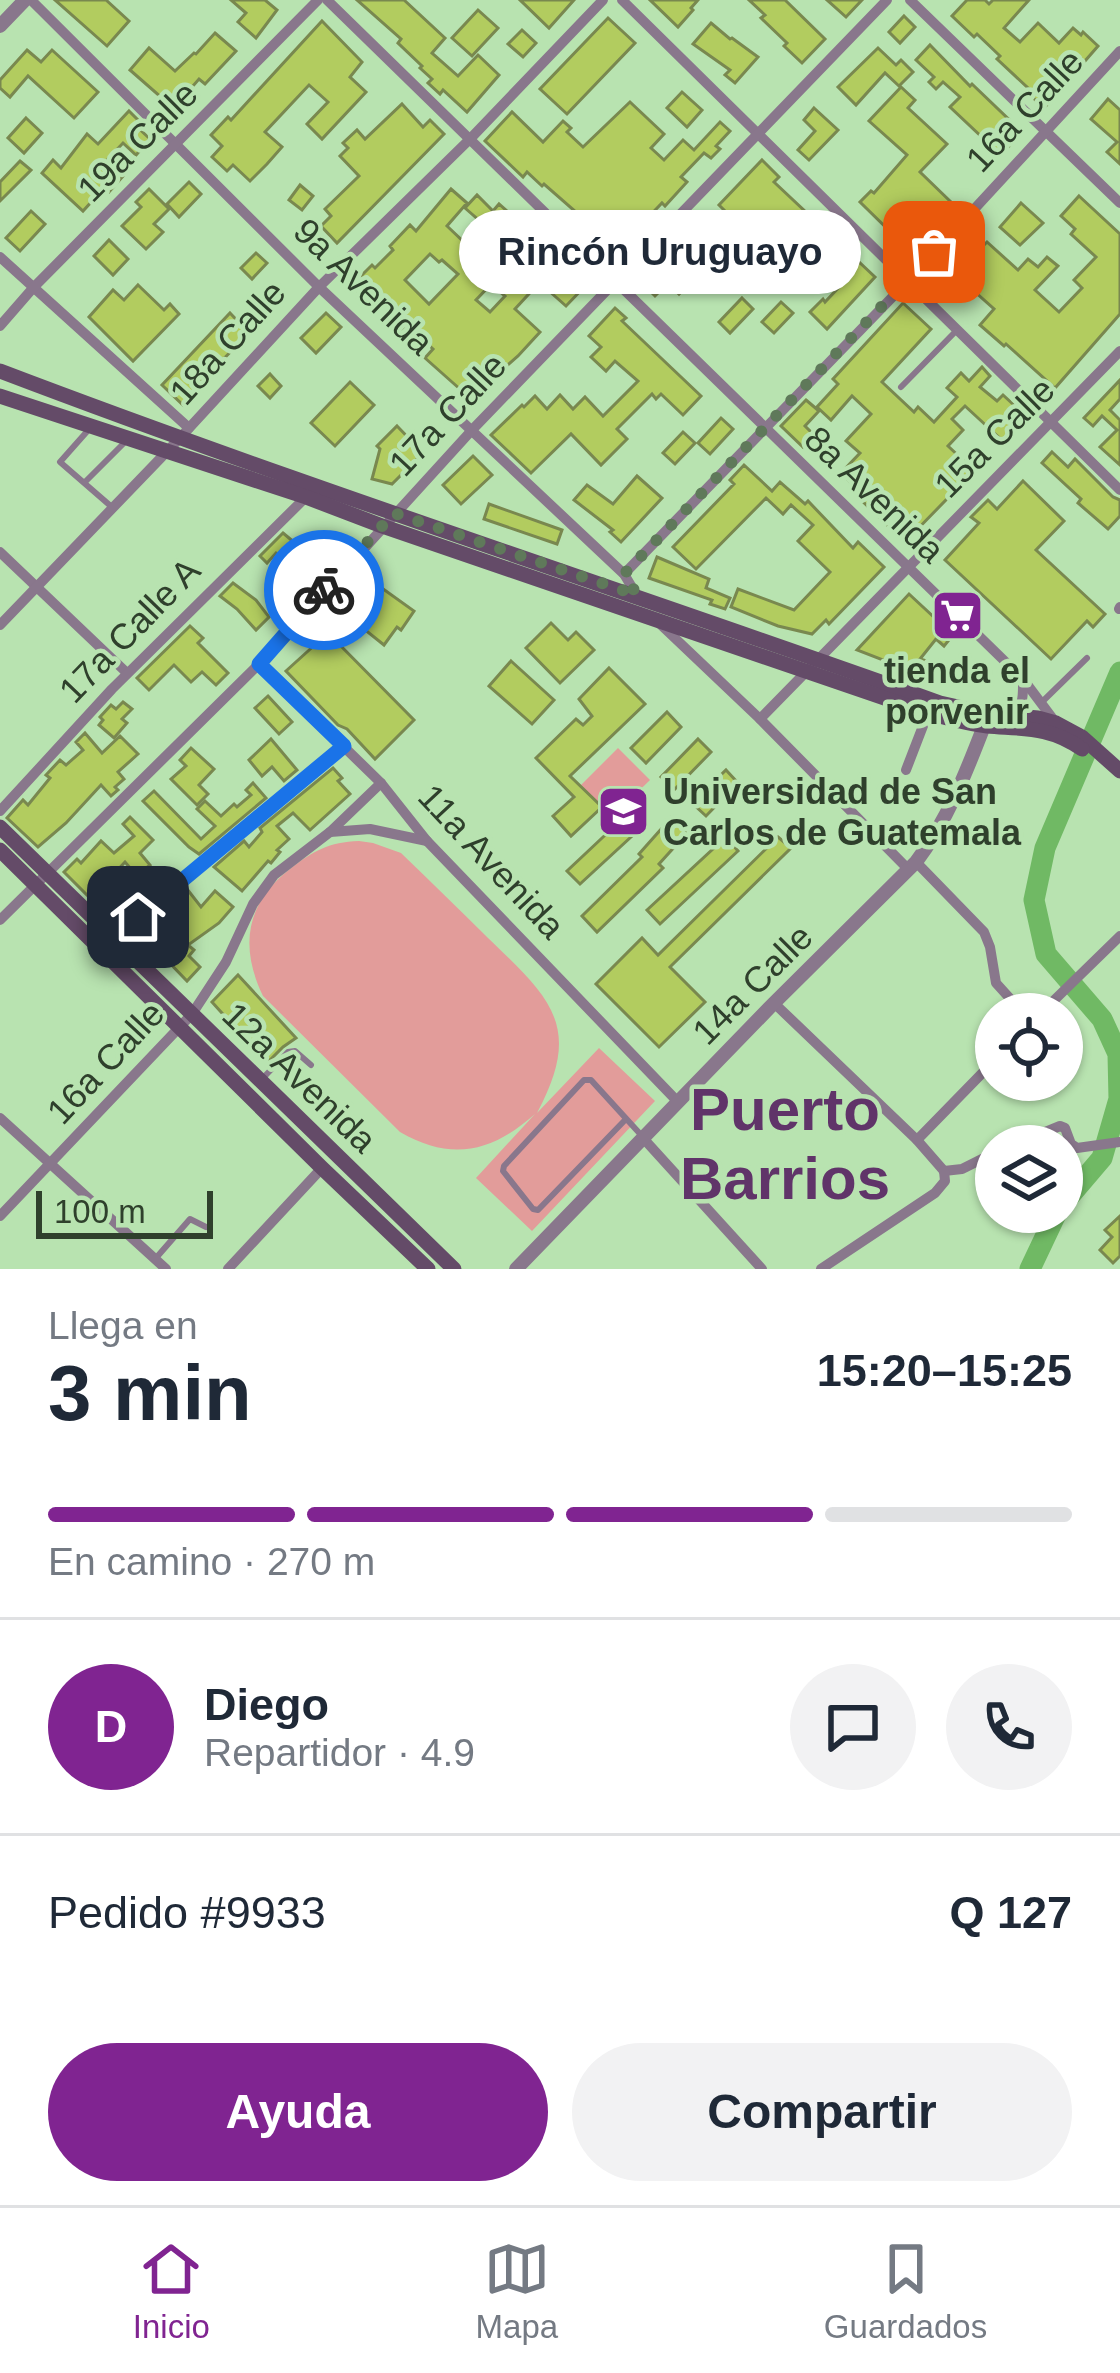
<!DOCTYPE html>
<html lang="es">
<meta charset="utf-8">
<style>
:root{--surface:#fff;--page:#f2f2f3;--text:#1f2937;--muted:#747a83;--line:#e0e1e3;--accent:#802491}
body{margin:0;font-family:Helvetica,sans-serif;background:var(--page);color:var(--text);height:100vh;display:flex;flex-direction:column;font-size:45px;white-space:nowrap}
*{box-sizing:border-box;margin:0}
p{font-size:39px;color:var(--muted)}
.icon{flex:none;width:66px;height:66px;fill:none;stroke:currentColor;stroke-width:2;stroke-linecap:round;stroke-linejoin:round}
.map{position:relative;height:1269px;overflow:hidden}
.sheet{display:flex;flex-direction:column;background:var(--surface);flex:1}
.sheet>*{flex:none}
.fabs{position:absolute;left:975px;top:993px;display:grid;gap:24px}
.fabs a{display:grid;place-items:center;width:108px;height:108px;border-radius:50%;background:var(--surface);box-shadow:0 3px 9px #0004;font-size:60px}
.scale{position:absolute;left:36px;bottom:30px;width:177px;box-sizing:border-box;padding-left:12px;border:6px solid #2f402c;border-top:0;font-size:33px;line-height:42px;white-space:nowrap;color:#2f402c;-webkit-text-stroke:9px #b8e3b0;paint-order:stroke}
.pin{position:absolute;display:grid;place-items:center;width:102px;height:102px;color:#fff;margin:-51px;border-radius:24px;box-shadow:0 6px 18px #0006}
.courier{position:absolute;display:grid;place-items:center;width:120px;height:120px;margin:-60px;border:9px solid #1a73e8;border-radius:50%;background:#fff;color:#222;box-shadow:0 3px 15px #0007}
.bubble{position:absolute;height:84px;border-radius:42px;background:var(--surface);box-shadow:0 3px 9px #0004;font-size:39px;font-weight:700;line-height:84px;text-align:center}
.summary em{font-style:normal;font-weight:700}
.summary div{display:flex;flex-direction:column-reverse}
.summary{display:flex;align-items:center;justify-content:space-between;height:204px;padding:0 48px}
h1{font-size:78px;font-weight:700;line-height:90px}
.bar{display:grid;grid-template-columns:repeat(4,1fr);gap:18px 12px;align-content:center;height:144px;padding:0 48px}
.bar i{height:15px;border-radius:9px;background:var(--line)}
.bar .active{background:var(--accent)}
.bar p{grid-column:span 4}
.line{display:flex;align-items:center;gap:30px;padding:0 48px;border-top:3px solid var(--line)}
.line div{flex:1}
.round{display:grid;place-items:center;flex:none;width:126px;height:126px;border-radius:63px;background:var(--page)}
.primary-button{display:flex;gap:24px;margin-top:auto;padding:24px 48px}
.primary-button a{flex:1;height:138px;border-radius:72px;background:var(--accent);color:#fff;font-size:48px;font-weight:700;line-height:138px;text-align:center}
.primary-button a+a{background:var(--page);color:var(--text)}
.tab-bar{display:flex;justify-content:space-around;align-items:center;height:168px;border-top:3px solid var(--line);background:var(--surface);font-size:33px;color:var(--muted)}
.tab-bar a{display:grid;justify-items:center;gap:6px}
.tab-bar .active{color:var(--accent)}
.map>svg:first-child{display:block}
</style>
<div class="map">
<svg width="1120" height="1269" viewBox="0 0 1120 1269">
<rect width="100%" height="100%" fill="#b8e3b0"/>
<g fill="#e29c9a">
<polygon points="618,748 650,780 612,817 581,785"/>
<path d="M359,841L373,843L401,853C430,881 459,909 488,938C550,998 584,1026 537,1113L599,1048L655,1101L532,1231L476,1178L535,1114C492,1152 452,1162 400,1132L263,996C239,946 246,903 290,869C313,851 329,842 359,841Z"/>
</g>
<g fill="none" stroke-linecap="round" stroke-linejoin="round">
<g stroke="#70b964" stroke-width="21">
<polyline points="1062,1205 1102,1158 1119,1099 1118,1054 1102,1019 1046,954 1034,900 1045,848 1120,672"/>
<polyline points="1030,1269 1057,1212"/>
</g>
</g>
<g fill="#b2cc5f" stroke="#79884f" stroke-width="3" fill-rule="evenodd">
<polygon points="55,0 106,0 129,21 107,46"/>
<polygon points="231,0 265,0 277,10 256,38 238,22 246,13"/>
<polygon points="357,0 404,0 445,38 432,53 458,76 478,55 499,75 467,112 443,90 440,94 428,83 432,79 420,68 422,66 398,43 401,39"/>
<polygon points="520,0 574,0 549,28"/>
<polygon points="650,0 698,0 691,8 693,10 678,27"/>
<polygon points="749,0 785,0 825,39 802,63 784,46 787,43 761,18 765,15"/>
<polygon points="827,0 862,0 846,17"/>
<polygon points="967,0 985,0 989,4 993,0 1029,0 1004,28 1020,42 1038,23 1059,43 1073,28 1081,35 1083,32 1098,46 1044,108 1026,91 1028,88 997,59 1000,56 977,34 974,37 952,16"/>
<polygon points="478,10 498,28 472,56 452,38"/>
<polygon points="904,16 915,27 900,43 889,32"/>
<polygon points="608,18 635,43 567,114 540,89"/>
<polygon points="322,21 362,62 350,77 366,92 322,139 307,124 328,102 309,85 265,132 282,147 267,164 250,181 233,165 227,171 212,157 222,146 211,135 228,117 231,120"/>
<polygon points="711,23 730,39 732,38 758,57 735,83 725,75 730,70 693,44"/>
<polygon points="522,30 536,43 523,57 508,44"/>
<polygon points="215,33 236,51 205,84 199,79 185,95 191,100 179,113 130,70 149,48 175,71 194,53 196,54"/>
<polygon points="930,45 970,86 972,84 1022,132 1001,155 950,107 960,97 943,82 936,89 929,82 934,77 916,60"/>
<polygon points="878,48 896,65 901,60 913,72 899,86 885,73 856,105 838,87"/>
<polygon points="27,50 41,62 52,50 98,92 74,118 28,76 10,97 0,88 0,80"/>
<polygon points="901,87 915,100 908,108 947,144 920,172 952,203 908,249 860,202 871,191 874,193 907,155 869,121"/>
<polygon points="682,92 702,110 687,127 667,108"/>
<polygon points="1108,99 1120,110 1120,164 1107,152 1117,142 1091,119"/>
<polygon points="630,102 664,134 651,148 664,160 683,140 694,150 720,122 730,131 716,146 720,149 711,158 704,153 681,177 687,182 665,206 662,203 618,249 544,184 542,186 527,172 523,177 485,141 512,112 543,142 563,121 571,128 567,132 583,147"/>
<polygon points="402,104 423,127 430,120 444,134 337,243 321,226 331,216 325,209 359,176 340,156 348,148 343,143 357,130 365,139"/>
<polygon points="814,108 838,130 809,160 798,150 815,131 804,120"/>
<polygon points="129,111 138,120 134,124 150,139 136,155 123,143 108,159 125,174 109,192 104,188 83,211 42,173 53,160 61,168 87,134 98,144"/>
<polygon points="26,118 42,133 24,153 8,138"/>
<polygon points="762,160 779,177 774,182 875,277 827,329 810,312 823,299 825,302 842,284 802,245 795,253 778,236 763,251 784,270 770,284 750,265 745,270 723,249 679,294 668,283 655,296 638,279 654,262 658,266 689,234 701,246 730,216 719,205"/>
<polygon points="20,161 31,170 0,201 0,182"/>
<polygon points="189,182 201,194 179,217 167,204"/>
<polygon points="300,185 313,196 302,210 289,200"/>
<polygon points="149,189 169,209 154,224 163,232 146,249 122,226 141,207 136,202"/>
<path d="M451,189L467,203L447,226L465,243L482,223L465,208L477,195L493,211L499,204L516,219L517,217L526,225L525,228L559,260L589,282L566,306L539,282L551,269L520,241L510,253L493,238L473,261L494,281L476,300L490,312L505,296L491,284L512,260L538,284L515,309L540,332L518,356L494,377L492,375L470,398L425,358L433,349L407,324L398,332L365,296L363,298L351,286L372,265L375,268L393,250L390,246L410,225L416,231ZM430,254L439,262L442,260L458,274L429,304L405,280Z"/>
<polygon points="1079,196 1120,234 1120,314 1055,388 1006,344 1004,346 980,325 994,309 955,274 987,242 1018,270 1028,259 1038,267 1047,257 1058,266 1035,290 1059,312 1082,288 1074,280 1096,257 1071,234 1075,229 1061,216"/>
<polygon points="1021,203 1043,223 1020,245 1000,227"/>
<polygon points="31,211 45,224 20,251 6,238"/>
<polygon points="109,240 128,259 113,275 94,256"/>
<polygon points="256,253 267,263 252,279 241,268"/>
<polygon points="138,285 164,310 170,304 179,314 133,361 89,317 113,290 124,300"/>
<polygon points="742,298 753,309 730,333 719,322"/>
<polygon points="781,302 793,313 774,333 762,322"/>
<polygon points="903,303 931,329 882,382 914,412 918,407 934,422 957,397 947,388 961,373 969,381 982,367 990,376 980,387 997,401 1003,395 1027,417 1004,442 965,406 952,419 963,430 948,446 963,460 966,456 978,467 905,542 858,497 862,493 841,473 860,453 846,441 871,414 852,396 831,420 817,407 838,384 833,379"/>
<polygon points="615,308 626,318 622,321 701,396 683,415 661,394 656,399 652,394 617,429 627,439 601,465 571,434 531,473 491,435 522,405 524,407 535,396 547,409 560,395 573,409 585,397 603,416 638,381 615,361 606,371 591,357 601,347 589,336"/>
<polygon points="230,313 249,333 196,387 198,389 183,405 162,385"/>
<polygon points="326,313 341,327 316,353 301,338"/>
<polygon points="270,374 281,386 270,398 258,386"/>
<polygon points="1120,380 1120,399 1110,410 1120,420 1120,465 1100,447 1117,430 1102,416 1093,426 1084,418"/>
<polygon points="350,382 374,405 335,446 311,423"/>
<polygon points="806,400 819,411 805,426 814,435 803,447 781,426"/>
<polygon points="721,418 733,429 710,454 698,443"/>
<polygon points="397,426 423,453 392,484 372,479 380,449 377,446"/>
<polygon points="683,432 695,443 675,464 663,453"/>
<polygon points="1052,452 1068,467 1075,459 1113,497 1120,500 1120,516 1108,529 1078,503 1081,499 1042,463"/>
<polygon points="473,456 492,475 461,504 443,485"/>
<polygon points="744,465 772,491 780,482 805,504 808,501 853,548 858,542 884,567 829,624 826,620 812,634 778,626 731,607 738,589 794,610 830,572 798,541 813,525 791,505 783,514 766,498 696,569 673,547 734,484 730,480"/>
<polygon points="637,476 662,498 621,542 610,532 613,530 574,500 587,485 613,504"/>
<polygon points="1023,481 1064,521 1036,550 1105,614 1093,627 1087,621 1051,659 945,560 979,523 971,517 988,500 997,509"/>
<polygon points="489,504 562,530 557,544 484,519"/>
<polygon points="283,533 295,543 282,558 276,553 267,563 260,556"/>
<polygon points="657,557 709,579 706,588 730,598 725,609 710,604 712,600 649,578"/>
<polygon points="365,576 414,611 401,630 397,627 384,645 359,625 371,609 351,595"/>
<polygon points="233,583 256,600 269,617 256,630 237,609 220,596"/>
<polygon points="909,594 953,635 944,646 936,639 920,659 950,668 947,684 889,665 891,663 857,650"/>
<polygon points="551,623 568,640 576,632 594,650 560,683 526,648"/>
<polygon points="190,626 203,638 198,643 228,673 216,685 202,672 191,682 174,665 149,690 137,678"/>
<polygon points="328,633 414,720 375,759 347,729 338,725 286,671"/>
<polygon points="511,661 554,700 532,724 489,686"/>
<polygon points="609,668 645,704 570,776 602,807 571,836 553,816 574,797 536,758 576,719 583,725 592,716 579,699"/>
<polygon points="268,696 292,722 279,734 255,708"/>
<polygon points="123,702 132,709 122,719 127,723 114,738 99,725 103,720 100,717 111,705 116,709"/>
<polygon points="667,712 681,727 646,763 631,748"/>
<polygon points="85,733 102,753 120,736 138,754 118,772 124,779 115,787 118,790 111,796 101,785 66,823 38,847 7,818 23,800 28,805 50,778 46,775 60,760 66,765 83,750 76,742"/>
<polygon points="271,739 297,770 284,781 272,767 262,776 249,760"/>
<polygon points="698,739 711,752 675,789 661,777"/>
<polygon points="191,748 214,769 199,785 208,794 197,805 171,779 186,766 180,760"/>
<polygon points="333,768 342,778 338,781 350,794 310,830 293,813 277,826 289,839 277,850 280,852 271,863 268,861 242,891 214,867 244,841 249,847 262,832 260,828"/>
<polygon points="726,770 738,783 706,816 692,803"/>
<polygon points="253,783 266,798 199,854 189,847 143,801 154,791 201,839 215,826 197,809 205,801 221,816 234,804 237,807 251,795 246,790"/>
<polygon points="130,817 153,840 140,853 150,865 137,876 125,862 91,899 64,872 77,859 81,863 101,841 114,853 134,836 123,824"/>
<polygon points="671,818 687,833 659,864 663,868 597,932 582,916 642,857 639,854"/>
<polygon points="618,823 632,836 580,884 567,871"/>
<polygon points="726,837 738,851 660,924 647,910"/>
<polygon points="778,837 791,848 670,967 705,1002 659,1047 596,984 642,938 658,955"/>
<polygon points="187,889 201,907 215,891 233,907 219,923 188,945 194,950 189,956 200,967 187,981 160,953 168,944 154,924 153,917"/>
<polygon points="238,975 296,1038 283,1047 267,1063 212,1002"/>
<polygon points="1120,1216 1120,1256 1113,1263 1100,1250 1112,1237 1105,1230"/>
</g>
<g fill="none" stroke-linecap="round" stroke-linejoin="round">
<g stroke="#89778c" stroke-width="6">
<polyline points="901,387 957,330"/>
<polyline points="91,427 60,462 113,508"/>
<polyline points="85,482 125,442"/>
<polyline points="1042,702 1087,658"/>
<polyline points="122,941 147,921"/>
<polyline points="263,1078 288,1052 295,1051 311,1065"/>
<polyline points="626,1119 538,1210 533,1209 503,1171 504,1166 584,1080 591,1080 642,1136"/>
<polyline points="156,1258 190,1219 206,1227"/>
</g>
<g stroke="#89778c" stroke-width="10">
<polyline points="31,0 319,287 624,574 639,599"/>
<polyline points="327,0 1023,679 1056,723"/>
<polyline points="622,0 1120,490"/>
<polyline points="910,0 1120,203"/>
<polyline points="0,257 189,428"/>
<polyline points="0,326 33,288 318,0"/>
<polyline points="0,552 127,673"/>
<polyline points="624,574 907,282 1120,51"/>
<polyline points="1119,609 1120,607"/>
<polyline points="659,623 760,719 909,870"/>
<polyline points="0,625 179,439 319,287 471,138 603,0"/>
<polyline points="259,664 381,783 427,841 678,1102"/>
<path d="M1010,714C1024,707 1023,697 1023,682"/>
<polyline points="760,719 1120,351"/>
<polyline points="906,770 928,713"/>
<polyline points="0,811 112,689 306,497"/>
<polyline points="330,832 370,829 427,841"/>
<polyline points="916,862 984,932 990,947 996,983 1024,1014"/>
<polyline points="0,920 259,664 472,430 887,0"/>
<polyline points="113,937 344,746"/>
<polyline points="774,1003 917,1140 944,1171"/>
<polyline points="1040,1014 1120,936"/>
<polyline points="0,1118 166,1269"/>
<polyline points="643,1138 762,1269"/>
<polyline points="917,1140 996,1059"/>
<polyline points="1011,1146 1060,1126 1065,1128 1071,1144 1077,1148 1120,1142"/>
<polyline points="944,1171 962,1169 996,1152"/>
<polyline points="0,1216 192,1014 226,962 253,904 274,875 330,832 381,783"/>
<polyline points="228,1269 322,1168"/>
<polyline points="821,1269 935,1193 945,1181 944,1171"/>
</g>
<g stroke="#89778c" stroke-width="14">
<polyline points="0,26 25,0"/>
<path d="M516,1269L774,1003L916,862C947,821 966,773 984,726V718"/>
</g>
<g stroke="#644b68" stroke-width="15">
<path d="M0,371C310,489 627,591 940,703L985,713L1038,718L1056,723L1082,737L1120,771"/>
<path d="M0,396L306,497L382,526L928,713C947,718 967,724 987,726C1023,729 1050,726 1082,749"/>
<polyline points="0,827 454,1269"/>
<polyline points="0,850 322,1168 428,1269"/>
</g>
</g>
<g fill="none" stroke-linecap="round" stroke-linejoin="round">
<polyline stroke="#5f795a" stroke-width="12" stroke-dasharray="0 21.6" points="324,590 394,513 637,595 624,574 934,252"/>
<polyline stroke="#1a73e8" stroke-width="15" points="138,917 344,746 259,664 324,590"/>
</g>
<defs>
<symbol id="supermarket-square" viewBox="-11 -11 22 22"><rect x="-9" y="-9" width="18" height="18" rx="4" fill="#802491" stroke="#b8e3b0"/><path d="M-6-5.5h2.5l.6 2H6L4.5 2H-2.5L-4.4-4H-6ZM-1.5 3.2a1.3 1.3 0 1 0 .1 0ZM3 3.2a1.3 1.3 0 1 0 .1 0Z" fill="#fff"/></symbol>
<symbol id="university-square" viewBox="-11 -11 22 22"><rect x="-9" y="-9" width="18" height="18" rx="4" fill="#802491" stroke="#b8e3b0"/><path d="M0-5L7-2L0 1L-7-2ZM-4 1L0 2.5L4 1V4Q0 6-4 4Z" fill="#fff"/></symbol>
</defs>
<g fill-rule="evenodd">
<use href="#supermarket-square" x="928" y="586" width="59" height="59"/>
<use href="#university-square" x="594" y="782" width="59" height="59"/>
</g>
<g text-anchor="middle" stroke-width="9" stroke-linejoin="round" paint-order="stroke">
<g font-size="36" fill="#2f402c" stroke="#b8e3b0">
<text transform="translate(1024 110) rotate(-47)" y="13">16a Calle</text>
<text transform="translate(137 141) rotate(-45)" y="13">19a Calle</text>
<text transform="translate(364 286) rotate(44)" y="13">9a Avenida</text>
<text transform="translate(227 342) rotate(-48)" y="13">18a Calle</text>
<text transform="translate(447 414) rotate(-47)" y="13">17a Calle</text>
<text transform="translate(994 437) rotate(-45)" y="13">15a Calle</text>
<text transform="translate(875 494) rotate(44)" y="13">8a Avenida</text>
<text transform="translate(129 630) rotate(-46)" y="13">17a Calle A</text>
<text transform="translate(492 861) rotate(47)" y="13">11a Avenida</text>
<text transform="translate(752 984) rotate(-45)" y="13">14a Calle</text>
<text transform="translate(105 1062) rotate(-47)" y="13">16a Calle</text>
<text transform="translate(300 1077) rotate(44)" y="13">12a Avenida</text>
</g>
<g font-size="36" font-weight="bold" fill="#2f402c" stroke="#b8e3b0">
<text x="957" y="683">tienda el<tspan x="957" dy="41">porvenir</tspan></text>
<text x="663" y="804" text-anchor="start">Universidad de San<tspan x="663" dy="41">Carlos de Guatemala</tspan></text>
</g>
<g font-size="60" font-weight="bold" fill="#603469" stroke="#b8e3b0">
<text x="785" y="1130">Puerto<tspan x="785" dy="69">Barrios</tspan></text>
</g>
</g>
</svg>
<div class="fabs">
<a><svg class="icon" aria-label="locate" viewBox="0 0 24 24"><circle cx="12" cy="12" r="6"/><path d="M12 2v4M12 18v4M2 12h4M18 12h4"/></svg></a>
<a><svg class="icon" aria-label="layers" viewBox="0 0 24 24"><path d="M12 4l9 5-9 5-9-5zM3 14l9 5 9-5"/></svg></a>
</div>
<div class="scale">100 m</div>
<div class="pin" style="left:934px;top:252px;background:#ea580c"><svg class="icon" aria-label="bag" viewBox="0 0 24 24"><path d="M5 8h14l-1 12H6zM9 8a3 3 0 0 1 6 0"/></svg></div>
<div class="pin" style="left:138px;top:917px;background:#1f2937"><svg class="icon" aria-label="home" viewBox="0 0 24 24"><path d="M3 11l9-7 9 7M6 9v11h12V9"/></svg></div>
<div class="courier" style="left:324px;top:590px"><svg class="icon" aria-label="bike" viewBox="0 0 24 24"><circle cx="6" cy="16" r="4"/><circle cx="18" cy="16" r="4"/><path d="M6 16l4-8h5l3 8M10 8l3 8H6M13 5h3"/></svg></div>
<div class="bubble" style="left:459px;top:210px;width:402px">Rincón Uruguayo</div>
</div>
<section class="sheet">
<div class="summary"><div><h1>3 min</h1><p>Llega en</p></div><em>15:20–15:25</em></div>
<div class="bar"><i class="active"></i><i class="active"></i><i class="active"></i><i></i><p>En camino · 270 m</p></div>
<div class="line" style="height:216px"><b class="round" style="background:var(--accent);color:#fff">D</b><div><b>Diego</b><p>Repartidor · 4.9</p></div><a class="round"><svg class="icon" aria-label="chat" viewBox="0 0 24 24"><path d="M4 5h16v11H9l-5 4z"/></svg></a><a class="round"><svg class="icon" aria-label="phone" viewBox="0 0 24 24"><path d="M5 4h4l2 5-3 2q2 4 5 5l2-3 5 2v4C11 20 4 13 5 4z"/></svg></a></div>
<div class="line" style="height:156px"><div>Pedido #9933</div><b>Q 127</b></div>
<div class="primary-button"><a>Ayuda</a><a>Compartir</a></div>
</section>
<nav class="tab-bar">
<a class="active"><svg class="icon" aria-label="home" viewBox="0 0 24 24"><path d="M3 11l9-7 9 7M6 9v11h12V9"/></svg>Inicio</a>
<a><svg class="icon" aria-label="map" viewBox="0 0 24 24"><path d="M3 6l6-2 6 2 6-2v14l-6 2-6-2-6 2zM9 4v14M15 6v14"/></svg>Mapa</a>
<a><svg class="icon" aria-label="saved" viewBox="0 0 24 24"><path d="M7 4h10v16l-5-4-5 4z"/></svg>Guardados</a>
</nav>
